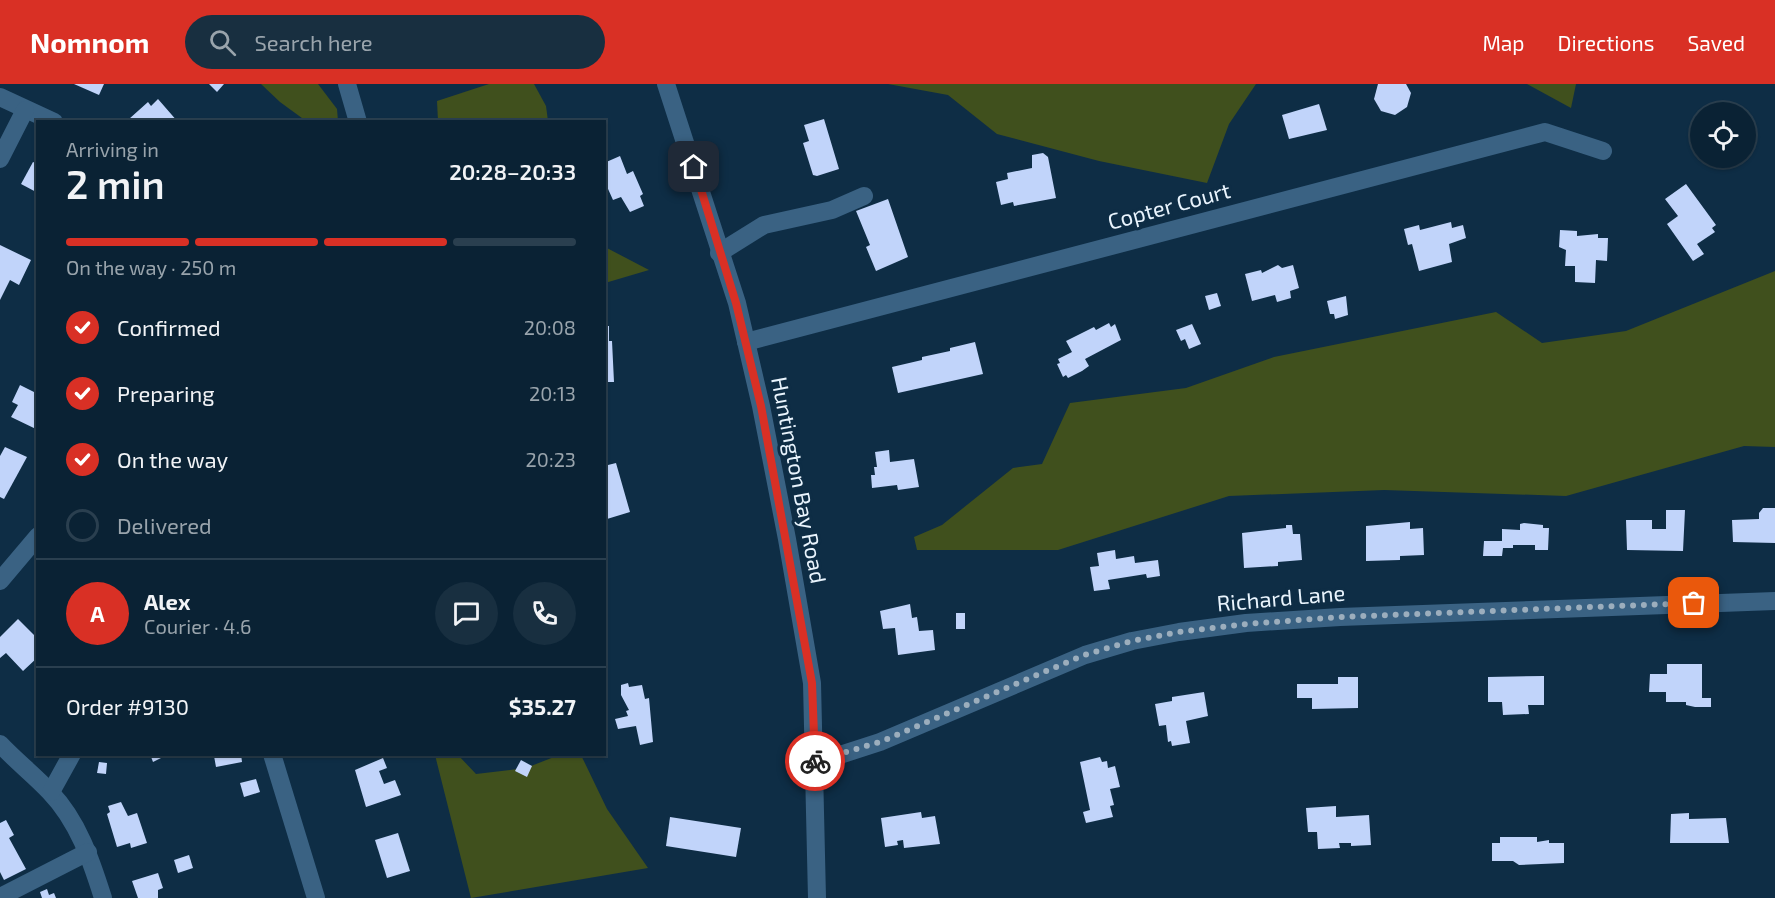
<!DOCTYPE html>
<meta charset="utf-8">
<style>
:root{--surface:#0a2234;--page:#182f40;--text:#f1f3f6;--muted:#99a4ac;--line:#2a3f4f;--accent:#d93025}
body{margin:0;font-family:"Exo 2",sans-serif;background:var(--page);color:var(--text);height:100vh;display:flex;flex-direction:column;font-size:22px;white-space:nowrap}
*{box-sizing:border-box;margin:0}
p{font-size:20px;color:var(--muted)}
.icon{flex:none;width:33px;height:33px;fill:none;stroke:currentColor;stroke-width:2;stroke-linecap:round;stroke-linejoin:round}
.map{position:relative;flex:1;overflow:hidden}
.side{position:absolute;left:36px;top:36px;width:570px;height:636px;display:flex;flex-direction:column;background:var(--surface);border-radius:0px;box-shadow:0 2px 4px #0004,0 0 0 2px var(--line)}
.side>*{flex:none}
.buttons{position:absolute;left:1690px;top:18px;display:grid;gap:12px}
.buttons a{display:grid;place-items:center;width:66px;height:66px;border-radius:50%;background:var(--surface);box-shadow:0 2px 4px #0004,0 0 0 2px var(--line);font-size:30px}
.pin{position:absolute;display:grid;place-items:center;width:51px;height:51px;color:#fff;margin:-26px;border-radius:12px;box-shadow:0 3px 9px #0006}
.courier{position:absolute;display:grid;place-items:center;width:60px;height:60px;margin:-30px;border:4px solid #d93025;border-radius:50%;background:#fff;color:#222;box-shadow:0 2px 8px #0007}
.summary em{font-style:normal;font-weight:600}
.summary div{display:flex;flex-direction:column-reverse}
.summary{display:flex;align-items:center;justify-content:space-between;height:102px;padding:0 30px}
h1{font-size:39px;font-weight:600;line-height:45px}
.bar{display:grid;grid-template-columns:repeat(4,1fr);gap:9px 6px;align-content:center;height:72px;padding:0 30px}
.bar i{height:8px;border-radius:4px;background:var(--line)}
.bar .active{background:var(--accent)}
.bar p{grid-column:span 4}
.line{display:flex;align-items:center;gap:15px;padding:0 30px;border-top:2px solid var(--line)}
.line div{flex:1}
.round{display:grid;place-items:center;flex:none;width:63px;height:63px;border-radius:32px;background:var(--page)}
ol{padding:0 30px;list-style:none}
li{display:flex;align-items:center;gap:18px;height:66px}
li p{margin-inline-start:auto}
li .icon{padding:6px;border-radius:50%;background:var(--accent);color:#fff;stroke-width:4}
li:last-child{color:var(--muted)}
li i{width:33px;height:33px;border:3px solid var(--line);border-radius:50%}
header{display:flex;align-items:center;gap:36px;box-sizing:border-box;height:84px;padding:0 30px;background:var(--accent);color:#fff}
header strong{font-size:28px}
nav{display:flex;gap:33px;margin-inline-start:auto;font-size:21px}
.search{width:420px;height:54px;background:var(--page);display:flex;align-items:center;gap:15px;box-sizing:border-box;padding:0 21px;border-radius:33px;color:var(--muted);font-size:22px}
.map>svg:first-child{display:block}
</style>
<header>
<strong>Nomnom</strong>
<div class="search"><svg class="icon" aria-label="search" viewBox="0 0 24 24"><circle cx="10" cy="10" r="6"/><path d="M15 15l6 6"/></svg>Search here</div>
<nav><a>Map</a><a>Directions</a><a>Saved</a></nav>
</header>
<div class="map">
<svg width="1775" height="814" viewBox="0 0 1775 814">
<rect width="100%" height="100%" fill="#0e2d45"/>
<g fill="#40501d">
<polygon points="261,0 318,0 337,25 338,37 306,37 280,18"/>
<polygon points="489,0 534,0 546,22 548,37 438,37 437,17"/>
<polygon points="888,0 1256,0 1229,40 1207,99 1099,77 997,50 948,11"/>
<polygon points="1527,0 1576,0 1571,24"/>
<polygon points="605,163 649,186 605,199"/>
<polygon points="1775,187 1775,363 1744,362 1566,412 1384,406 1229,412 1058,466 917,466 914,453 942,441 1013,384 1042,380 1070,319 1186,304 1274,273 1496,228 1542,259 1626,247"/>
<polygon points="435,671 458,671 476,690 526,684 559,671 581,671 607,725 648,784 471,814"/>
</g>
<g fill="#c1d4fa">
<polygon points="74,0 104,0 99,11"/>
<polygon points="209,0 224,0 217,8"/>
<polygon points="1378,0 1406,0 1411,9 1407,23 1395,31 1381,27 1374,15"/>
<polygon points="158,15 178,38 132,38 129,35 148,18 151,22"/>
<polygon points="1712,19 1734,28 1708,28"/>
<polygon points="1319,20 1327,46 1289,55 1282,31"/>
<polygon points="824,35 839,85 817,92 813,91 803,59 809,57 804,41"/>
<polygon points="1701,45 1701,63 1694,61"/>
<polygon points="1043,69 1048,73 1056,114 1014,122 1013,118 1001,121 996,98 1008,95 1007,89 1032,84 1032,71"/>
<polygon points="620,72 627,90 633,87 643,110 640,112 644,122 630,128 621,113 613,116 604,96 604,79"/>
<polygon points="1699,74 1719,74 1716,80"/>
<polygon points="33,78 38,80 38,109 21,100"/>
<polygon points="1686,100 1716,141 1712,144 1715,148 1697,160 1704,170 1693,177 1667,140 1678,132 1665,115"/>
<polygon points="888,115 908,173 876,187 866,163 870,161 856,127"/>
<polygon points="1451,138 1452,144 1463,141 1466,154 1449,160 1452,178 1419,187 1412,160 1408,161 1404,145 1419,141 1420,146"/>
<polygon points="1560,146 1577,147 1577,152 1598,150 1598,154 1608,154 1607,177 1596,176 1595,199 1575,198 1575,182 1565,182 1566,166 1559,163"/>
<polygon points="0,161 31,176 19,201 10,196 0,216"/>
<polygon points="1278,181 1282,184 1293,181 1299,204 1290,207 1291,214 1277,218 1275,211 1252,217 1245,190 1261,186 1262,189"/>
<polygon points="1217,209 1221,222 1209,226 1205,212"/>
<polygon points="1346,212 1348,231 1335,235 1334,230 1330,230 1327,217"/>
<polygon points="1109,239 1111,243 1115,240 1121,256 1085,275 1089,282 1082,287 1068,294 1066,291 1063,293 1057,280 1060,279 1058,275 1072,268 1066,257 1094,243 1096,246"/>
<polygon points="1192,240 1201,260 1189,265 1185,255 1181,257 1176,246"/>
<polygon points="604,242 609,242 609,257 612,257 614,298 604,298"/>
<polygon points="975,258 983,290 898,309 892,283 922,276 922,273 950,267 950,264"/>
<polygon points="20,301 38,310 38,346 11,333 18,321 12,318"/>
<polygon points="5,363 27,373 4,415 0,413 0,372"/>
<polygon points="889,366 890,378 914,375 919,403 898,406 897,401 872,404 871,391 875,391 874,383 877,383 875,368"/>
<polygon points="616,379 630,428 607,435 604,407 608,406 604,382"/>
<polygon points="1763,424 1775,424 1775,459 1733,458 1732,436 1759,435 1759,429"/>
<polygon points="1666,426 1685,426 1683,467 1627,466 1626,436 1652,436 1652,445 1666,445"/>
<polygon points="1410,438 1410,445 1423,444 1424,471 1400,472 1400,476 1366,477 1366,442"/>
<polygon points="1524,439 1543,441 1543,444 1549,444 1548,466 1535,466 1535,461 1513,461 1513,464 1503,464 1502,472 1483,472 1484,457 1502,457 1502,445 1520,446 1520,440"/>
<polygon points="1286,441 1292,441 1293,450 1300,450 1302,476 1278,478 1278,482 1244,484 1242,449 1286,444"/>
<polygon points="1115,466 1116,475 1134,472 1135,479 1158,476 1160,492 1147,494 1146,490 1108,496 1110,505 1094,507 1090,483 1099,482 1097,469"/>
<polygon points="910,520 912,534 917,533 919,547 933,546 935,566 898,571 895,544 883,545 880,527"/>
<rect x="956" y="529" width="9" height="16"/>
<polygon points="18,535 38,555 38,573 23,587 6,569 0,574 0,553"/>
<polygon points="1667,580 1702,580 1702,614 1711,614 1711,623 1695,623 1686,621 1686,618 1666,618 1666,608 1649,608 1650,590 1667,590"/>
<polygon points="1544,592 1544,621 1528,621 1529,630 1503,631 1502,618 1488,618 1488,593"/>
<polygon points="1338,593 1358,593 1358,624 1312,625 1312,614 1297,614 1297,600 1338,600"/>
<polygon points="628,599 629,603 642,601 645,615 649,614 653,658 640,661 636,642 618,645 615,635 628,632 626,627 629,626 621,611 621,601"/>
<polygon points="1204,608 1208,632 1186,637 1190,659 1172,662 1171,657 1168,658 1166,641 1159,642 1155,620 1172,617 1172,613"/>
<polygon points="150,670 169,670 153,678"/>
<polygon points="208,670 241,670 242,678 216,683 214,672 208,673"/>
<polygon points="1100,673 1102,678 1107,677 1108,684 1115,682 1120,703 1110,705 1114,721 1110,722 1113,733 1086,739 1083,728 1090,726 1080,678"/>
<polygon points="383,674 387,684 379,687 384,700 395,696 401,711 366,723 355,686"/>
<polygon points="521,676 532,682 527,693 515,687"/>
<polygon points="99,678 107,679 106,690 97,689"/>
<polygon points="256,695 260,708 244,713 240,699"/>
<polygon points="121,718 128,732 137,729 147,759 131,764 130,759 117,763 107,730 110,728 108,722"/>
<polygon points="1336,722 1336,733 1369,731 1371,761 1351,762 1351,759 1339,759 1340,764 1318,765 1317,748 1308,748 1306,724"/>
<polygon points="921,728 922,734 935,732 940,760 904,764 903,756 897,757 898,761 885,763 881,734"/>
<polygon points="1689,729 1689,735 1726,734 1729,759 1670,759 1671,730"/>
<polygon points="670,733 741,744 736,773 666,762"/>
<polygon points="6,736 14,751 9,754 26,785 4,796 0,788 0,739"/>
<polygon points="398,749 410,787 387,794 375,756"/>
<polygon points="1500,753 1537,753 1537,758 1549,756 1549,759 1564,759 1564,779 1519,781 1513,777 1492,777 1492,759 1500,759"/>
<polygon points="189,771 193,784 178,789 174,776"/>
<polygon points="158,789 163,804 158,806 158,814 138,814 132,797"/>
<polygon points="47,805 49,811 54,809 56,814 42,814 40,808"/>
</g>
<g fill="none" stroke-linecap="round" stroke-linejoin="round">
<g stroke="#3a6283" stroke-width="18">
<polyline points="347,0 358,38"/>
<polyline points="666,0 737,219 761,322 787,455 812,599 817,814"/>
<polyline points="0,13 54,38"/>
<polyline points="0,75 25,26"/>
<polyline points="719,169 764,141 832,126 864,112"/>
<polyline points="746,258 1545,48 1603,67"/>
<polyline points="0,497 38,452"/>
<path d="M0,660C16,677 34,691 50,708C78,737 91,776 103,814"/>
<polyline points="272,670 316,814"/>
<polyline points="815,679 880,658 1085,571 1132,557 1179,548 1246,539 1340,533 1775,517"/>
<polyline points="51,708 72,670"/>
<polyline points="0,813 88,768"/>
</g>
</g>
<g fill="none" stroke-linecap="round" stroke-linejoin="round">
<polyline stroke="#9caebd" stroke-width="6" stroke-dasharray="0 10.8" points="815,677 880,658 1084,571 1132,557 1179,548 1246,540 1340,533 1694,519"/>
<polyline stroke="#d93025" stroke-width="8" points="694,83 736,219 761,322 812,599 815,677"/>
</g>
<g text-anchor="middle" stroke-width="6" stroke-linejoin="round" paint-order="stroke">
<g font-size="22" fill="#e9f4fd" stroke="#0e2d45">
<text transform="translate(1169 122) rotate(-15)" y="8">Copter Court</text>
<text transform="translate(799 396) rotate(79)" y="8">Huntington Bay Road</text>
<text transform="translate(1281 514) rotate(-5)" y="8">Richard Lane</text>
</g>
</g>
</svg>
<div class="buttons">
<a><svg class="icon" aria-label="locate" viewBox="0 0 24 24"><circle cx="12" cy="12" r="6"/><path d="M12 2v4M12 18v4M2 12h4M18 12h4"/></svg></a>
</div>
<div class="pin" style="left:1694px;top:519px;background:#ea580c"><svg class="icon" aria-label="bag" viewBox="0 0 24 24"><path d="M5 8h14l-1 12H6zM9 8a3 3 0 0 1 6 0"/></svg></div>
<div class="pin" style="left:694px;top:83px;background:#1f2937"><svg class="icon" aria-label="home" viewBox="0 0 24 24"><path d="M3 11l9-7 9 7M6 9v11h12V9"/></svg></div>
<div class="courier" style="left:815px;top:677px"><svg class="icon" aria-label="bike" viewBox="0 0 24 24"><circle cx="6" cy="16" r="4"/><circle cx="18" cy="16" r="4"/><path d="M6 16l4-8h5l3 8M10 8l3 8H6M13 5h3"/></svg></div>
<section class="side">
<div class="summary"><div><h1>2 min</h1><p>Arriving in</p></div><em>20:28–20:33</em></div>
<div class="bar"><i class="active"></i><i class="active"></i><i class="active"></i><i></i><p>On the way · 250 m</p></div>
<ol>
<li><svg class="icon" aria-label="check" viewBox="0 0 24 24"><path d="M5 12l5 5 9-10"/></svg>Confirmed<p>20:08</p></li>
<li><svg class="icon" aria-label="check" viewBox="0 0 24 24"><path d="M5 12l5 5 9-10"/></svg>Preparing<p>20:13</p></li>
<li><svg class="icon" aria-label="check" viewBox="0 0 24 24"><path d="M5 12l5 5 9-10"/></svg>On the way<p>20:23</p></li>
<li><i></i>Delivered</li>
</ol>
<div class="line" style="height:108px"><b class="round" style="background:var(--accent);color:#fff">A</b><div><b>Alex</b><p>Courier · 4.6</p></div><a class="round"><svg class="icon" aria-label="chat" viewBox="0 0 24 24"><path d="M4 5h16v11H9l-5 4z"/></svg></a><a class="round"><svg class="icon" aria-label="phone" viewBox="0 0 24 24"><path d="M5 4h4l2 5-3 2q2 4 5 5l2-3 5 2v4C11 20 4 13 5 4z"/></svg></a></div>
<div class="line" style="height:78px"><div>Order #9130</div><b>$35.27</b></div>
</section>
</div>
